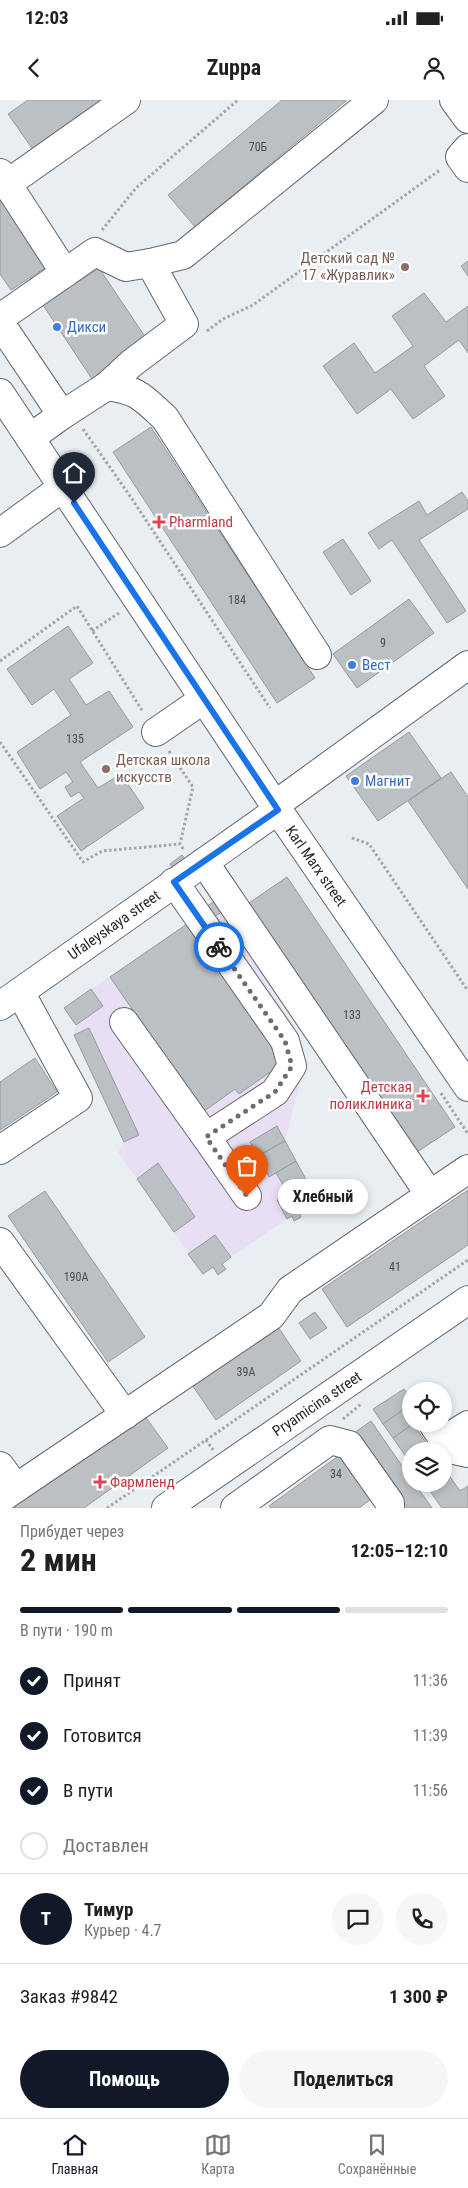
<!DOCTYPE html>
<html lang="ru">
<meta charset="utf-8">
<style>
:root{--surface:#fff;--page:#f6f6f6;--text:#202124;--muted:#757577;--line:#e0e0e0;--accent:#111827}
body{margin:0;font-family:"Roboto Condensed",sans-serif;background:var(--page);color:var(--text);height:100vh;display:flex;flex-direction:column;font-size:19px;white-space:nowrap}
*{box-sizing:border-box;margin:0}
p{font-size:16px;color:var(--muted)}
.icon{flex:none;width:28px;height:28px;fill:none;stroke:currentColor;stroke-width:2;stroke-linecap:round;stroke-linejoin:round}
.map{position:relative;height:1408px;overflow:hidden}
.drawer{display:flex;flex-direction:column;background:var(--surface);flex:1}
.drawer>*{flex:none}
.controls{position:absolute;left:402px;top:1282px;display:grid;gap:10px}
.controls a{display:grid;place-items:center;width:50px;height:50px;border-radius:50%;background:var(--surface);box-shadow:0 2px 8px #0003;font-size:25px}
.pin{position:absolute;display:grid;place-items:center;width:42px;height:42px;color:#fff;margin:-51px -21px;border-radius:50% 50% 50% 0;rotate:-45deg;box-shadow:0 0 5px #0007}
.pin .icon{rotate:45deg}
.courier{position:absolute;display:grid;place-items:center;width:50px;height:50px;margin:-25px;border:4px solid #1a73e8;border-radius:50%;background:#fff;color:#222;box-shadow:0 1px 6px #0007}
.bubble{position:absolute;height:35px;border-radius:18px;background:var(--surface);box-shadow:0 2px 8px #0003;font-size:16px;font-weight:700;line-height:35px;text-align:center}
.headline em{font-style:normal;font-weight:700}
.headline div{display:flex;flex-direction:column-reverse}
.headline{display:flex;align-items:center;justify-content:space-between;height:85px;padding:0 20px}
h1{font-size:32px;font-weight:700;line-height:38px}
.bar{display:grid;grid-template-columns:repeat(4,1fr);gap:8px 5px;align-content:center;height:60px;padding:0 20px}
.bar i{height:6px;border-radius:4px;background:var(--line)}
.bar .active{background:var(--accent)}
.bar p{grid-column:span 4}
.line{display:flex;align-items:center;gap:12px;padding:0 20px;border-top:1px solid var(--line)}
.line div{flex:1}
.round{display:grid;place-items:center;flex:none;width:52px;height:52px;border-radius:26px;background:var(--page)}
ol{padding:0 20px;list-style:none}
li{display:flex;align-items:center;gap:15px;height:55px}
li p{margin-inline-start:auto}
li .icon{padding:5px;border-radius:50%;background:var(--accent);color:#fff;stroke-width:4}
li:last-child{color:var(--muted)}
li i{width:28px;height:28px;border:2px solid var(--line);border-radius:50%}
.button{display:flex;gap:10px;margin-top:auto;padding:10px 20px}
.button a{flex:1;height:58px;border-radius:30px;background:var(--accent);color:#fff;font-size:20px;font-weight:700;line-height:58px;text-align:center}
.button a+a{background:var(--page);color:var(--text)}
.status{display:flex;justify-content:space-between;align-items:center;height:35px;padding:0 25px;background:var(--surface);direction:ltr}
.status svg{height:14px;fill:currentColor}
header{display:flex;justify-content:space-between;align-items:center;height:65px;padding:0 20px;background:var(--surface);font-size:22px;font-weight:700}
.menu{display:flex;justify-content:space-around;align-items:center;height:70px;border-top:1px solid var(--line);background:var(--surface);font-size:14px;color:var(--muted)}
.menu a{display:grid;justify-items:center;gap:2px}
.menu .active{color:var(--accent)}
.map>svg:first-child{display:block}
</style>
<div class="status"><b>12:03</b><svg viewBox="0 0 49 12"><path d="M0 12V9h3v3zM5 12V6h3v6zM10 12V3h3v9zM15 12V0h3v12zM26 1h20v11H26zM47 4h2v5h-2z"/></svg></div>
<header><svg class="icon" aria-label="back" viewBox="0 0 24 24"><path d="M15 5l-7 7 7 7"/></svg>Zuppa<svg class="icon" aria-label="person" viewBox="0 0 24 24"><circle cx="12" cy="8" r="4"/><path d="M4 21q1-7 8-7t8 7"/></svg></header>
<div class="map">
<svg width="468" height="1408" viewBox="0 0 468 1408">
<rect width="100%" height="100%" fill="#e9eef3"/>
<polygon fill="#e8dff4" points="208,809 222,812 295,929 305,962 285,1041 319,1102 299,1113 301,1117 294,1121 292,1117 287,1119 231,1157 222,1164 226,1169 218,1175 213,1167 203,1174 118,1052 124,1042 74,935 76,925 64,908"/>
<g fill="#bbc0c4" stroke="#969ba0">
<polygon points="28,0 106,0 34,51 8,14"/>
<polygon points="282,0 347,0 195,127 168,95"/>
<polygon points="0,94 48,166 11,190 0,174"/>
<polygon points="468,161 468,176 461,166"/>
<polygon points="99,168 148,241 92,279 43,205"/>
<polygon points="424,193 446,222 468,206 468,253 459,240 424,266 445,296 413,319 391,289 357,314 323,266 354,243 375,273 413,246 392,216"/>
<polygon points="151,327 315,578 277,603 113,352"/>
<polygon points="462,392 468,401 468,409 419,440 466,511 447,523 392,440 379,449 368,433 419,401 427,415"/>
<polygon points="343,439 371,481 351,495 323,452"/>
<polygon points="409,499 434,533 357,588 333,554"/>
<polygon points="68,526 93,563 69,579 86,605 109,591 133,627 80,662 98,688 121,674 144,708 81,751 57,716 84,698 79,692 71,697 65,687 73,682 66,672 40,689 17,652 71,615 54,589 32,605 7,569"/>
<polygon points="409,632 441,678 378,721 346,676"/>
<polygon points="451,672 468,697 468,789 408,701"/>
<polygon points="182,755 187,761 174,770 170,764"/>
<polygon points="287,777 455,1027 417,1052 249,803"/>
<polygon points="218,799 225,810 214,817 207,806"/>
<polygon points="187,824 283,963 239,994 235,989 203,1012 110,877"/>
<polygon points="91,889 103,906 76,925 64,908"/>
<polygon points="89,928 139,1035 124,1042 74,935"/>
<polygon points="35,958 57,992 0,1030 0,982"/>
<polygon points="277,1026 285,1041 258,1056 250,1042"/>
<polygon points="285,1041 296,1061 269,1077 258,1056"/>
<polygon points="296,1061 308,1083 288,1093 276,1073"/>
<polygon points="158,1063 195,1117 174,1132 137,1079"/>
<polygon points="308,1083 319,1102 299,1113 301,1117 294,1121 292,1116 287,1119 277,1100"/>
<polygon points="468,1090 468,1145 347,1227 322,1189"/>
<polygon points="45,1091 145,1237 108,1262 8,1116"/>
<polygon points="215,1135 231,1157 222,1164 226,1169 218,1175 213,1167 203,1174 188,1154"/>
<polygon points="315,1212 327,1228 310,1239 299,1223"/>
<polygon points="276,1224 301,1261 216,1320 190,1282"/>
<polygon points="404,1289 411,1299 411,1305 383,1324 373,1309"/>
<polygon points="403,1310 413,1324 393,1338 383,1324"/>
<polygon points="144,1315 168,1348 84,1408 13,1408"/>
<polygon points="371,1321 411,1379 411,1384 415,1384 432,1408 407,1408 354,1333"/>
<polygon points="413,1324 432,1351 411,1351 411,1364 393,1338"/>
<polygon points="344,1352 375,1396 359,1408 271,1408 269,1406"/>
<polygon points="444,1368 460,1391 468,1386 468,1408 442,1408 425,1384 444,1384"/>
</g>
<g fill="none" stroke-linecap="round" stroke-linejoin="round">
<defs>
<g id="minor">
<polyline points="454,0 468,19"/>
<polyline points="468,48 460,57 468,68"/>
<polyline points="0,73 65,173"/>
<polyline points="7,84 126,0"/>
<polyline points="150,163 183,155 374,0"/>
<polyline points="0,218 95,152 126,167 150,163 184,224 132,263 107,286 62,315"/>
<polyline points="0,223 62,315 30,338"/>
<path d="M107,286C138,290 142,297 165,318L317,555"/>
<polyline points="0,293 278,710 468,987"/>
<polyline points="0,433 63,387"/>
<polyline points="156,632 204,599"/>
<polyline points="275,705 468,565"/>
<polyline points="204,762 430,1095"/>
<polyline points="0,906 278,710"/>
<polyline points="124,922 206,1037 275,992 292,966 285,941 174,782"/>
<polyline points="206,1037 247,1096"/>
<polyline points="0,1050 78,998 20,892"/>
<polyline points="0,1142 125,1315"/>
<polyline points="433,1324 450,1349 468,1353"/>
<polyline points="444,1340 468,1325"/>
<polyline points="0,1366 16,1388 0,1399"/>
<polyline points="16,1388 271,1216 290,1190 468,1069"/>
<polyline points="166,1408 468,1200"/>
<polyline points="235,1408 330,1340 349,1345 390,1403 390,1408"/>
</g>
</defs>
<use href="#minor" stroke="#64686d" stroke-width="30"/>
<g stroke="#a2a6a9" stroke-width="3" stroke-dasharray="2.5 2.5" stroke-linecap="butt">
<polyline points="102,130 136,88 238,0"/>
<polyline points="207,231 223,219 253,205 440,70"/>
<polyline points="83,329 128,393 270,608"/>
<polyline points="92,531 119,513"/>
<polyline points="0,561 77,506 143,612"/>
<polyline points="0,642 83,762 102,751 180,744"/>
<polyline points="169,651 193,687 180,744 184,750"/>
<polyline points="352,738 369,744 468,891"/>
<polyline points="441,993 468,1034"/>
<polyline points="343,1319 361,1304"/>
<polyline points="206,1340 213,1350"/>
<polyline points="107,1408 468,1160"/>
</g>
<use href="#minor" stroke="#fff" stroke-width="28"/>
</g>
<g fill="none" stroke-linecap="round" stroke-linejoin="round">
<polyline stroke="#6b6e71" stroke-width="5" stroke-dasharray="0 9" points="219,847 285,941 292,966 275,992 206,1037 247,1096"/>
<polyline stroke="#1a73e8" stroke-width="6" points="74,403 278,710 174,782 219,847"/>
</g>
<g fill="#8d6e63" stroke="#fff" stroke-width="2">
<circle cx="405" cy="167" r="5"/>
<circle cx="106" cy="669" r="5"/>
</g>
<g fill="#3f7fe0" stroke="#fff" stroke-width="2">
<circle cx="57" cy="227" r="5"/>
<circle cx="352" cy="565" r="5"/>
<circle cx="355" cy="681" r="5"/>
</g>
<g fill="#e0444e" stroke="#fff" stroke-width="2">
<path d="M156.5 414.5h5v5h5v5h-5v5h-5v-5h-5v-5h5z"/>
<path d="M420.5 988.5h5v5h5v5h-5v5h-5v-5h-5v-5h5z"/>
<path d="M97.5 1374.5h5v5h5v5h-5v5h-5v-5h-5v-5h5z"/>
</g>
<g text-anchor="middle" stroke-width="5" stroke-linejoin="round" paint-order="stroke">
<g font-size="12" fill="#4c4f51">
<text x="258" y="51">70Б</text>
<text x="237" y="504">184</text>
<text x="383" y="547">9</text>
<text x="75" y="643">135</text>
<text x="352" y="919">133</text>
<text x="395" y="1171">41</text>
<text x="76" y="1181">190А</text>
<text x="246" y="1276">39А</text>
<text x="336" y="1378">34</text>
</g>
<g font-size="15" fill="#785e54" stroke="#fff" text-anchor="end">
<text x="395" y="163">Детский сад №<tspan x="395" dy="17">17 «Журавлик»</tspan></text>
<text x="116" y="665" text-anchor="start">Детская школа<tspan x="116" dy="17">искусств</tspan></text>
</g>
<g font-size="15" fill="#366cbe" stroke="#fff" text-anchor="start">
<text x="67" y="232">Дикси</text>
<text x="362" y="570">Вест</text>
<text x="365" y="686">Магнит</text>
</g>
<g font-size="15" fill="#be3a42" stroke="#fff" text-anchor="start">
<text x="169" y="427">Pharmland</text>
<text x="412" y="992" text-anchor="end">Детская<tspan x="412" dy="17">поликлиника</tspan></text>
<text x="110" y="1387">Фармленд</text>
</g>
<g font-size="15" fill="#27292b" stroke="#fff">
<text transform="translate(316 766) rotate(55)" y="5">Karl Marx street</text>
<text transform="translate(114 825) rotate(-35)" y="5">Ufaleyskaya street</text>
<text transform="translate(317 1304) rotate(-34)" y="5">Pryamicina street</text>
</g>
</g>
</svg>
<div class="controls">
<a><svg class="icon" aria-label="locate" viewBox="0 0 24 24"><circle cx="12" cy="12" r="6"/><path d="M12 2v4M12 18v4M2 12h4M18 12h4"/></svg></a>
<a><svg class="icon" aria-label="layers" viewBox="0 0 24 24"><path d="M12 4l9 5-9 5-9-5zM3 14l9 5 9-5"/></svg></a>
</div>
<div class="pin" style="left:247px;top:1096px;background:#ea580c"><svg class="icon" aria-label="bag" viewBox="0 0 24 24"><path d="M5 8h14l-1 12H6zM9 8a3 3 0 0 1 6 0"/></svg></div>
<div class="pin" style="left:74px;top:403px;background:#1f2937"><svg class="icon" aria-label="home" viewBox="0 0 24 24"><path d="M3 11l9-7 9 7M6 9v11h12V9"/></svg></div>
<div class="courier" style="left:219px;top:847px"><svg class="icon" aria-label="bike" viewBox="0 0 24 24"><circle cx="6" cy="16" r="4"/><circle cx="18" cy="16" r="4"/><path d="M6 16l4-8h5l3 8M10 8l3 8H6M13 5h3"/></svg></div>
<div class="bubble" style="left:278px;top:1079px;width:90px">Хлебный</div>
</div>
<section class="drawer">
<div class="headline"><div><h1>2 мин</h1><p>Прибудет через</p></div><em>12:05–12:10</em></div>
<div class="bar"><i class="active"></i><i class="active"></i><i class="active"></i><i></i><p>В пути · 190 m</p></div>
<ol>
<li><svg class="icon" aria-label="check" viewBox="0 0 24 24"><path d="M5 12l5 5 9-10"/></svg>Принят<p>11:36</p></li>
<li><svg class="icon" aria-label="check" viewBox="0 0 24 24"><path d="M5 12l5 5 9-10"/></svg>Готовится<p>11:39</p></li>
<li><svg class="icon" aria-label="check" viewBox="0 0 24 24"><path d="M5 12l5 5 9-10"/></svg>В пути<p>11:56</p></li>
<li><i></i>Доставлен</li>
</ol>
<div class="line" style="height:90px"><b class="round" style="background:var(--accent);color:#fff">Т</b><div><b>Тимур</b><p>Курьер · 4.7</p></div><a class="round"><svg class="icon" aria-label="chat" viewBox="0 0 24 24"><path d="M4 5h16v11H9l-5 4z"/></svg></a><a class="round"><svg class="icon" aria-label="phone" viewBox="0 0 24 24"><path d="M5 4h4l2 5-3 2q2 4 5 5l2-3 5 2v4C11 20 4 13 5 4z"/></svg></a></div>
<div class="line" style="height:65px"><div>Заказ #9842</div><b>1 300 ₽</b></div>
<div class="button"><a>Помощь</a><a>Поделиться</a></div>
</section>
<nav class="menu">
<a class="active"><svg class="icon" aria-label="home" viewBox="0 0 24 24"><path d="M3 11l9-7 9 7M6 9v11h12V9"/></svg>Главная</a>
<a><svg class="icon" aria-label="map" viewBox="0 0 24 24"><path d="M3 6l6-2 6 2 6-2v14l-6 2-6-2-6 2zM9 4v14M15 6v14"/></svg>Карта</a>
<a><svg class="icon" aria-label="saved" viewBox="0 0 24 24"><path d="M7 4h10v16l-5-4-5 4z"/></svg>Сохранённые</a>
</nav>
